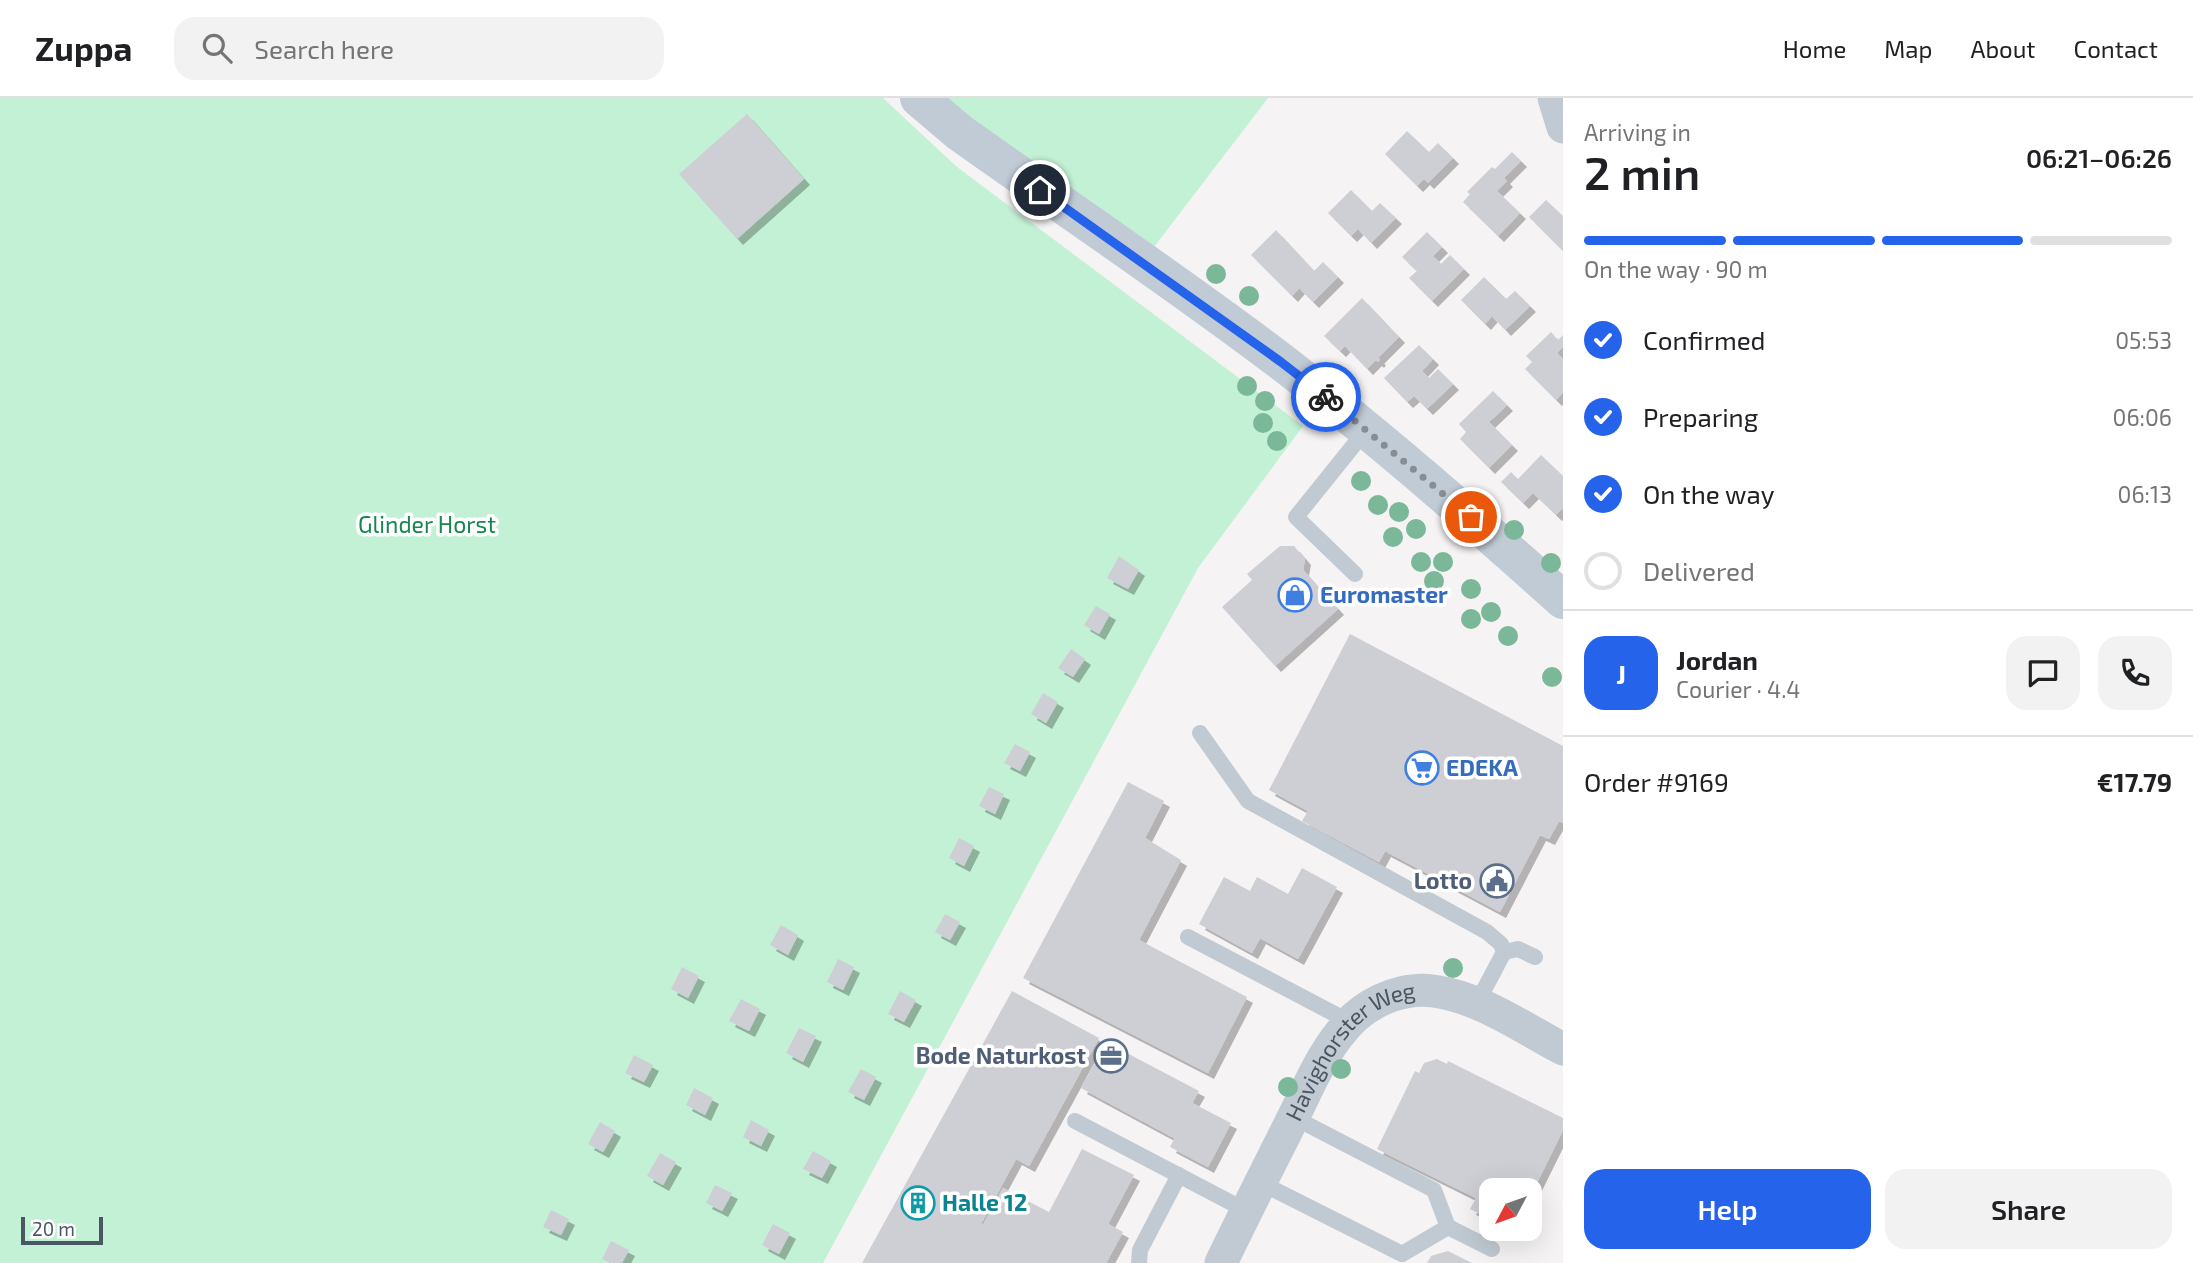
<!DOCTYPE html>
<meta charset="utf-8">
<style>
:root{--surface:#fff;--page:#f2f2f2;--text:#202124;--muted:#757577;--line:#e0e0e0;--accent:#2563eb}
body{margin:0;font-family:"Exo 2",sans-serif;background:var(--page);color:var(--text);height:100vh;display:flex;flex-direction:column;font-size:26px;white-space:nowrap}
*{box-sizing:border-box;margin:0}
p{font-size:23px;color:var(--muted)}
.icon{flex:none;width:38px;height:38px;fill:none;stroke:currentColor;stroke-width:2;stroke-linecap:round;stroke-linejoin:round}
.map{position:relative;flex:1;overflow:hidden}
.details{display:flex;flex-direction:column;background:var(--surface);width:630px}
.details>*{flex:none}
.needle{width:46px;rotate:229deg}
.controls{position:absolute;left:1479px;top:1080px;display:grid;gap:14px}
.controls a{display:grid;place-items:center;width:63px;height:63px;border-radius:14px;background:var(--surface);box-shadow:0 7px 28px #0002;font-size:35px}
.scale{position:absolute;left:21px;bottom:18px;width:82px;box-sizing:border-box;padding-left:7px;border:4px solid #4a5661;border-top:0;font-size:19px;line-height:24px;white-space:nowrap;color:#4a5661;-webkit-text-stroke:5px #fff;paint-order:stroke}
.pin{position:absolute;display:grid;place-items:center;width:60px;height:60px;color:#fff;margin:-30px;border:4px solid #fff;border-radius:50%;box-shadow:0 2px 7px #0007}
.courier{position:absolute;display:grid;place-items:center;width:70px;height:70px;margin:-35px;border:5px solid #2563eb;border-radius:50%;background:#fff;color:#222;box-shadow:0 2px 9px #0007}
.headline em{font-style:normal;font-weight:600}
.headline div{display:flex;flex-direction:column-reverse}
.headline{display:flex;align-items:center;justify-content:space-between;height:119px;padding:0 21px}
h1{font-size:46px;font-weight:600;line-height:52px}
.bar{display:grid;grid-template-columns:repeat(4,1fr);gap:10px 7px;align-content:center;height:84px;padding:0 21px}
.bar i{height:9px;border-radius:5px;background:var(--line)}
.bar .current{background:var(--accent)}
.bar p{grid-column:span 4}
.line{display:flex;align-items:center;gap:18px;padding:0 21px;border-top:2px solid var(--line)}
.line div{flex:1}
.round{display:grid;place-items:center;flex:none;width:74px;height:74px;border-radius:21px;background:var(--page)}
ol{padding:0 21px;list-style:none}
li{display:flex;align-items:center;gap:21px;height:77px}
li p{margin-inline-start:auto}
li .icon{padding:7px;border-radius:50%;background:var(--accent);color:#fff;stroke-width:4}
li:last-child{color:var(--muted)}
li i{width:38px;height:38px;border:4px solid var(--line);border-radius:50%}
.button{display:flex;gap:14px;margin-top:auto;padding:14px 21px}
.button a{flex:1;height:80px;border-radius:21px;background:var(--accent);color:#fff;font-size:28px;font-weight:600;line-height:80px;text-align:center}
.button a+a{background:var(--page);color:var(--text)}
header{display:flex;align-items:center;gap:42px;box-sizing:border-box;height:98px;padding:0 35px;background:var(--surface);border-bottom:2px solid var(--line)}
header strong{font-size:33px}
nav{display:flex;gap:38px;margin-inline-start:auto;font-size:24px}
.search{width:490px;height:63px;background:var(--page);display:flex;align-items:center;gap:18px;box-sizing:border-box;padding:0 24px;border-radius:21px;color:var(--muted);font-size:26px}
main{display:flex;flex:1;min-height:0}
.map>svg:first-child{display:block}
</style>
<header>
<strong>Zuppa</strong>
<div class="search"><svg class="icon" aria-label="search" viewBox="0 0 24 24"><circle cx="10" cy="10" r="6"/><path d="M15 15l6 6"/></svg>Search here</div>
<nav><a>Home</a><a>Map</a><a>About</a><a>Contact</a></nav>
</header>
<main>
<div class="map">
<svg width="1563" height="1165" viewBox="0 0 1563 1165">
<defs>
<filter id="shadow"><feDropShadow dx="6" dy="6" stdDeviation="0" flood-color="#0004"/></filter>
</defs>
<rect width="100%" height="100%" fill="#f5f3f3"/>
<g fill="#c3f1d5">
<polygon points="0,0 883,0 957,69 1303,328 1198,470 823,1165 0,1165"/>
<polygon points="948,0 1268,0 1154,149 973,23"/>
</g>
<g fill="#cdcfd5" filter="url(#shadow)">
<polygon points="747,16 804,81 737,141 679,76"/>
<polygon points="1407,33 1429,54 1438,45 1453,60 1428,85 1424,81 1417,88 1385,56"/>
<polygon points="1512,54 1521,63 1504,80 1507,83 1497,93 1520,115 1498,138 1463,104 1470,96 1467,94 1492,69 1495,71"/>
<polygon points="1351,92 1372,113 1380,105 1396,120 1371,145 1358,131 1351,138 1328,115"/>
<polygon points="1546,102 1563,118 1563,153 1529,119"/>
<polygon points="1276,132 1314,173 1323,164 1338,179 1313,204 1299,190 1292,198 1251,157"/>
<polygon points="1427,134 1442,149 1433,158 1441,166 1450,157 1464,171 1432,203 1409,180 1417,173 1402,159"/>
<polygon points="1484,179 1506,201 1515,193 1530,208 1505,232 1492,218 1485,226 1461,202"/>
<polygon points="1362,200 1399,239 1378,260 1380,261 1378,264 1376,262 1367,271 1345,248 1340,253 1324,238"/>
<polygon points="1551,234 1558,242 1563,237 1563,249 1557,255 1563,261 1563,294 1556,302 1525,271 1532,264 1526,258"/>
<polygon points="1419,247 1433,261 1422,273 1429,280 1438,271 1453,286 1427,311 1414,298 1407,304 1384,280"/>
<polygon points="1493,293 1507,307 1489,324 1512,347 1489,370 1460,341 1466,334 1459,326"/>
<polygon points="1541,357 1563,378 1563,410 1556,417 1533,395 1523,405 1501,384 1511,374 1518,381"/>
<polygon points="1280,448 1294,448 1305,461 1303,472 1338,511 1275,568 1222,509 1252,482 1247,476"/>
<polygon points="1119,458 1139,472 1128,491 1107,480"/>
<polygon points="1096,508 1110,516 1099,536 1084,527"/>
<polygon points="1350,536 1563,648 1563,725 1559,723 1549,741 1540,737 1500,814 1385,753 1379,764 1302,723 1308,713 1269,692"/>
<polygon points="1071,551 1085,561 1073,579 1058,570"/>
<polygon points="1043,595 1058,604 1046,625 1031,616"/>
<polygon points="1015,646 1030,654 1020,673 1004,665"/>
<polygon points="1128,684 1164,703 1145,740 1181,762 1139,842 1247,899 1208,975 1023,880"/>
<polygon points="989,689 1004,696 995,716 979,708"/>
<polygon points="959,740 974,748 964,768 949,760"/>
<polygon points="1302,770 1337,789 1298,861 1260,840 1252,855 1199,826 1224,779 1250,793 1257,779 1288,796"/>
<polygon points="945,816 960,824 950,842 935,834"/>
<polygon points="781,827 798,837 788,857 770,847"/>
<polygon points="838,861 854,869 843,892 827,884"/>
<polygon points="682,869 699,878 688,900 671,891"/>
<polygon points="900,893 916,902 904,924 888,916"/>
<polygon points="1012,893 1099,940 1029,1068 1016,1061 981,1126 983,1127 1003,1090 1049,1114 1082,1051 1134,1077 1108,1126 1123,1134 1106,1165 862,1165"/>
<polygon points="741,901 760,911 749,933 729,923"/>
<polygon points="799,930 816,938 803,964 786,955"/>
<polygon points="1106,944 1199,993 1192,1005 1231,1025 1208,1069 1170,1049 1180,1029 1174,1040 1081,990"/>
<polygon points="634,957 653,967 644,984 625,975"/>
<polygon points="1437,961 1447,966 1448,963 1563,1020 1563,1032 1530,1099 1530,1092 1491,1092 1491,1121 1470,1111 1476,1100 1377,1051 1415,973 1419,975 1424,965"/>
<polygon points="861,971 876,979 864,1002 848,994"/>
<polygon points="694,990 713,1000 705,1017 686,1007"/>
<polygon points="751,1022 769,1032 761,1048 743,1039"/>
<polygon points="600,1024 615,1033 603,1054 588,1046"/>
<polygon points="813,1053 831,1063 822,1080 803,1071"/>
<polygon points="660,1055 676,1064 663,1087 647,1078"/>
<polygon points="715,1087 732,1095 722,1113 706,1105"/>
<polygon points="551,1112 569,1121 561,1137 543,1129"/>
<polygon points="773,1126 790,1135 779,1156 762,1147"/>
<polygon points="611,1143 629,1152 622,1165 611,1165 602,1161"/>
<polygon points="1448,1153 1472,1165 1427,1165 1431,1158"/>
</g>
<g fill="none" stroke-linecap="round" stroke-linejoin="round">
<g stroke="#c1cad2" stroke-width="16">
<polyline points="1355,476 1296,419 1366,332"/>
<polyline points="1200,635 1248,703 1487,834 1501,846 1504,854"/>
<polyline points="1188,839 1350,924"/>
<polyline points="1477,905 1504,854 1518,851 1535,859"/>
<polyline points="1293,1019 1434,1092 1448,1129"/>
<polyline points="1075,1023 1247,1113"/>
<polyline points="1261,1085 1402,1156 1448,1129 1492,1151"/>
<polyline points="1139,1165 1140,1152 1179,1077"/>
</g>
<g stroke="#c1cad2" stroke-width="33">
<polyline points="1554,0 1563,29"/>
<path id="s1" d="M1221,1165C1244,1117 1268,1070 1292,1022C1310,986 1325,947 1355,919C1375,901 1406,889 1433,893C1480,899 1523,930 1563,951"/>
</g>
<path stroke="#c1cbd6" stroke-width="38" d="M919,0L959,34C1067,111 1178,185 1283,265C1380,340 1472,420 1563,502"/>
</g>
<g fill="#7bb799">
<circle cx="1216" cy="176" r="10"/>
<circle cx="1249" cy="198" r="10"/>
<circle cx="1247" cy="288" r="10"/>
<circle cx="1265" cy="303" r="10"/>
<circle cx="1263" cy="325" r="10"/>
<circle cx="1277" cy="343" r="10"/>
<circle cx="1361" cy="383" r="10"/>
<circle cx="1378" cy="407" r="10"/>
<circle cx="1399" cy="414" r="10"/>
<circle cx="1416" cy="431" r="10"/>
<circle cx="1514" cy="432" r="10"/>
<circle cx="1393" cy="439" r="10"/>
<circle cx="1421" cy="464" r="10"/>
<circle cx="1443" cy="464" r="10"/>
<circle cx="1551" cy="465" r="10"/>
<circle cx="1434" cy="483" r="10"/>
<circle cx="1471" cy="491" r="10"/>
<circle cx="1491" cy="514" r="10"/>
<circle cx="1471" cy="521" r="10"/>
<circle cx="1508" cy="538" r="10"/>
<circle cx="1552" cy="579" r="10"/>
<circle cx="1453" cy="870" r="10"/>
<circle cx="1341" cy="971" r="10"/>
<circle cx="1288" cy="989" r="10"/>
</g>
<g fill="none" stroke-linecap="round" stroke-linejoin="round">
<polyline stroke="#868d94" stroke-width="7" stroke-dasharray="0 12.6" points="1326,299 1471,419"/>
<polyline stroke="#2563eb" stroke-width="9" points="1040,92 1281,264 1326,299"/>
</g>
<defs>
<symbol id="shop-ring" viewBox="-11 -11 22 22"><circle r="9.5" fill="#fff" stroke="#3f7fe0" stroke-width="1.5"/><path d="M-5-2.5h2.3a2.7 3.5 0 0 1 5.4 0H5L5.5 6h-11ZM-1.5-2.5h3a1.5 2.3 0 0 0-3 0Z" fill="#3f7fe0"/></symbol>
<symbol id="supermarket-ring" viewBox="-11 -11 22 22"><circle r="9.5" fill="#fff" stroke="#3f7fe0" stroke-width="1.5"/><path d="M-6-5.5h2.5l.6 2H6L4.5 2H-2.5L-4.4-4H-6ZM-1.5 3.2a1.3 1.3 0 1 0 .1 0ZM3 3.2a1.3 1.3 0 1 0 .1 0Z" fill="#3f7fe0"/></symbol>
<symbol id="civic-ring" viewBox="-11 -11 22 22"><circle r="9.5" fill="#fff" stroke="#5c6f8a" stroke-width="1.5"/><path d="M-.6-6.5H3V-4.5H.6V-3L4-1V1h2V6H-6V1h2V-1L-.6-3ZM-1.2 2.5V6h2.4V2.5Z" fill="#5c6f8a"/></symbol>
<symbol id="office-ring" viewBox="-11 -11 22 22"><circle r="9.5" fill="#fff" stroke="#5c6f8a" stroke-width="1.5"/><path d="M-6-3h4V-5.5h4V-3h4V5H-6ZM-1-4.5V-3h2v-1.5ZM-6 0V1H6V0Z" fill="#5c6f8a"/></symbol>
<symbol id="building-ring" viewBox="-11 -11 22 22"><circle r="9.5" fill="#fff" stroke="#0f9aa8" stroke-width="1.5"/><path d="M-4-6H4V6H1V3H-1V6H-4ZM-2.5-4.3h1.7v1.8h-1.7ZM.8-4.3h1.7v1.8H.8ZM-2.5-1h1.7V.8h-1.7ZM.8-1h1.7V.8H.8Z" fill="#0f9aa8"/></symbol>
</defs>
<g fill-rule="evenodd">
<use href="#shop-ring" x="1276" y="478" width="38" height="38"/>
<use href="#supermarket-ring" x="1403" y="651" width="38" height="38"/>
<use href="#civic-ring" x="1478" y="764" width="38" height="38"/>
<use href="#office-ring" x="1092" y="939" width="38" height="38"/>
<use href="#building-ring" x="899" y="1086" width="38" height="38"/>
</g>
<g text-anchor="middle" stroke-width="7" stroke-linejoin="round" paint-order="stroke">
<g font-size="23" fill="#17864f" stroke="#fff">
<text x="427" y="435">Glinder Horst</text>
</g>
<g font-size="23" font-weight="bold" fill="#366cbe" stroke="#fff" text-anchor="start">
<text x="1320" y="505">Euromaster</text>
<text x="1446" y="678">EDEKA</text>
</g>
<g font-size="23" font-weight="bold" fill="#4e5e75" stroke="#fff" text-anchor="end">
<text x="1472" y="791">Lotto</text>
<text x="1086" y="966">Bode Naturkost</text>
</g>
<g font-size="23" fill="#4a5661" stroke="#fff">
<text dy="8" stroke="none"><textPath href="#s1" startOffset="254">Havighorster Weg</textPath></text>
</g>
<g font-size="23" font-weight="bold" fill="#0d838f" stroke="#fff" text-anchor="start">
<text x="942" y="1113">Halle 12</text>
</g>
</g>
</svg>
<div class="controls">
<a><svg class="needle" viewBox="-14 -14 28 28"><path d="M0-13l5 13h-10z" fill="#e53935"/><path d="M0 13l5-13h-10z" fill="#757577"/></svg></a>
</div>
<div class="scale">20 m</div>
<div class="pin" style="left:1471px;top:419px;background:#ea580c"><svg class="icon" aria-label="bag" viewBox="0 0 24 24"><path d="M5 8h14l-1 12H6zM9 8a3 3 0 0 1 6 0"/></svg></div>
<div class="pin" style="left:1040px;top:92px;background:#1f2937"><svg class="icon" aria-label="home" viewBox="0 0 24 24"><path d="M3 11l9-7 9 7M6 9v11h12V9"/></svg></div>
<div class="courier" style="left:1326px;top:299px"><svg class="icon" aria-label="bike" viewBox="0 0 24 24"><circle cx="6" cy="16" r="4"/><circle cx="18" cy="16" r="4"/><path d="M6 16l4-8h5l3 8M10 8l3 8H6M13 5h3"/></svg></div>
</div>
<section class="details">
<div class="headline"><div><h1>2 min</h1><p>Arriving in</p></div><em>06:21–06:26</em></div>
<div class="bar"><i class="current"></i><i class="current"></i><i class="current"></i><i></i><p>On the way · 90 m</p></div>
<ol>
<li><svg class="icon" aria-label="check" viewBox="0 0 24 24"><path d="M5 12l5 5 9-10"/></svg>Confirmed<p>05:53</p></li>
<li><svg class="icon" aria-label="check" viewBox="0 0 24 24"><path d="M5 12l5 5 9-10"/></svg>Preparing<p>06:06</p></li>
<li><svg class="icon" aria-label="check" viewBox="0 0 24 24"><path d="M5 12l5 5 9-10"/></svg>On the way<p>06:13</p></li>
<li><i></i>Delivered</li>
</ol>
<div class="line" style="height:126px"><b class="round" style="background:var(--accent);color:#fff">J</b><div><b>Jordan</b><p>Courier · 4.4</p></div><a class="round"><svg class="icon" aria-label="chat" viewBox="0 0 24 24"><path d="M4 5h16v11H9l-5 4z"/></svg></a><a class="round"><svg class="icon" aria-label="phone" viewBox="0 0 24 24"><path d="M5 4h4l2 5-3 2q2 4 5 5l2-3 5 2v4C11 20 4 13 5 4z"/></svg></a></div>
<div class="line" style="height:91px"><div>Order #9169</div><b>€17.79</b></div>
<div class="button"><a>Help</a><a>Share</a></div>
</section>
</main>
